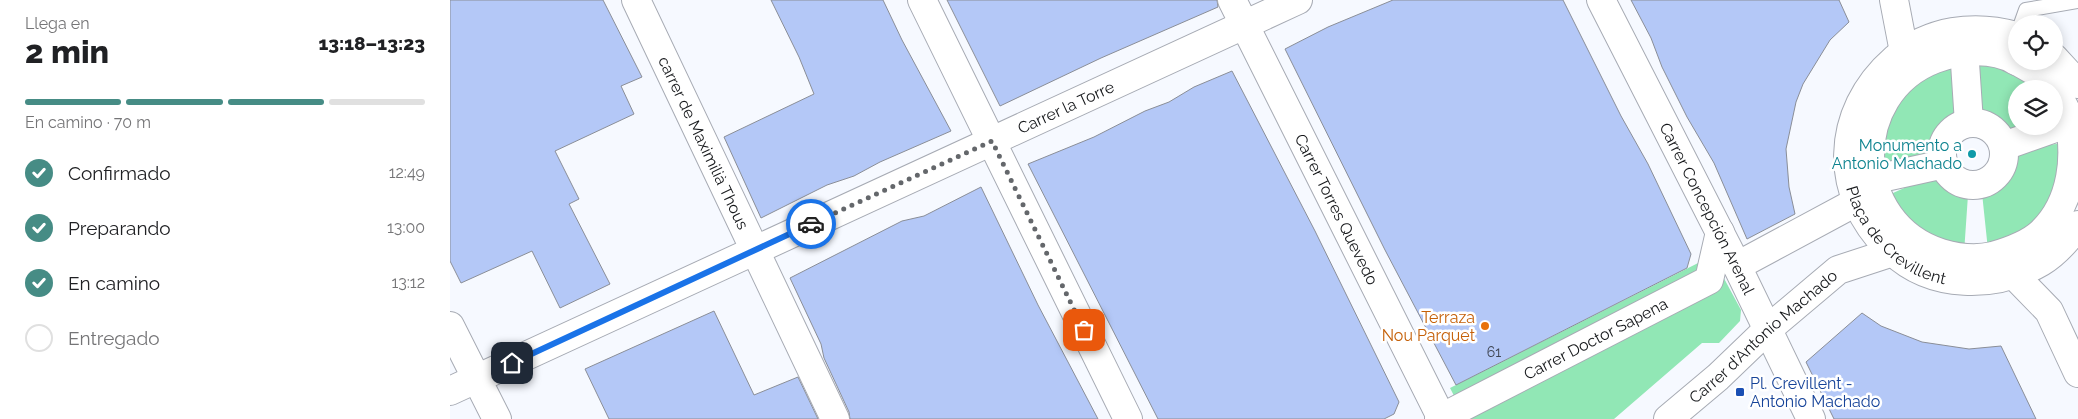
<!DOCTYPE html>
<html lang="es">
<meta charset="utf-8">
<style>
:root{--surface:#fff;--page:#f6f6f6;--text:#202124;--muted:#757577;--line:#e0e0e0;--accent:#468c85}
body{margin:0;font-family:Raleway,sans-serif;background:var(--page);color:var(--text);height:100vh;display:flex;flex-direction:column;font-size:19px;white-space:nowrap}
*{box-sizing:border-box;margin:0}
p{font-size:16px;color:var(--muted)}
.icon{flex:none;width:28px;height:28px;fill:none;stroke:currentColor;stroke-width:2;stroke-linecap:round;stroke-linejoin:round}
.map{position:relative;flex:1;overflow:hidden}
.sheet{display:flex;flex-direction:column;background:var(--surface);width:450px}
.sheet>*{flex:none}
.fabs{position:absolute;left:1558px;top:15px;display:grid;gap:10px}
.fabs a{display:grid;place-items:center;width:55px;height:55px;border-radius:50%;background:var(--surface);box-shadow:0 2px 12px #0003;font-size:25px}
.pin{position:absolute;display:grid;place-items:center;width:42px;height:42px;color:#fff;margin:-21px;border-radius:10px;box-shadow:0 2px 8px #0006}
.courier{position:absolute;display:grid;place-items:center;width:50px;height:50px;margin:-25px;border:4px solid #1a73e8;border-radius:50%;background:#fff;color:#222;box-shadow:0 1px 6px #0007}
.overview em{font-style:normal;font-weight:800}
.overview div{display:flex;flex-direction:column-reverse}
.overview{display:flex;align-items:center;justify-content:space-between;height:85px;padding:0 25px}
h1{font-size:32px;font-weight:800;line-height:38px}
.bar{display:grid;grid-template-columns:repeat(4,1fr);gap:8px 5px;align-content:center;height:60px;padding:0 25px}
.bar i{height:6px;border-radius:4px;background:var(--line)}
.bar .selected{background:var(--accent)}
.bar p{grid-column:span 4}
ol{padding:0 25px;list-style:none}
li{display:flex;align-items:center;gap:15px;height:55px}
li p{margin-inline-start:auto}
li .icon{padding:5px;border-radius:50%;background:var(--accent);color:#fff;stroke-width:4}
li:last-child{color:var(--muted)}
li i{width:28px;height:28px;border:2px solid var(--line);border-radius:50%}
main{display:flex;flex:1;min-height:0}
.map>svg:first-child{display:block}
</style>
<main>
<section class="sheet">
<div class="overview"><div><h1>2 min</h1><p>Llega en</p></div><em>13:18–13:23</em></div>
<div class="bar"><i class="selected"></i><i class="selected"></i><i class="selected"></i><i></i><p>En camino · 70 m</p></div>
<ol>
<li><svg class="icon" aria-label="check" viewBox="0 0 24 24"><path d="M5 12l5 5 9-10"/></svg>Confirmado<p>12:49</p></li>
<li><svg class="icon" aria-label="check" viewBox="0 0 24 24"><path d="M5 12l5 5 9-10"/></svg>Preparando<p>13:00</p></li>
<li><svg class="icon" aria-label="check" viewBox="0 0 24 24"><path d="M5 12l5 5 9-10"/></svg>En camino<p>13:12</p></li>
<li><i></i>Entregado</li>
</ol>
</section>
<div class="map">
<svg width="1628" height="419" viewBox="0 0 1628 419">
<rect width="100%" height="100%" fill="#f6f9ff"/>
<g fill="#91e7b5">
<path d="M1502,59L1514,117C1493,126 1487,131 1482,154L1424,170L1442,98Z"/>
<polygon points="1527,60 1544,61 1596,89 1566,89 1566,126 1583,126 1555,135 1547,125 1526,117"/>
<path d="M1621,142L1594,228L1538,250L1532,193C1542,188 1558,178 1561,166C1562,161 1561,155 1561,150Z"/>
<polygon points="1488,173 1502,188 1518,195 1514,253 1487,247 1434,197"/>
<polygon points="1262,256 1291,310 1290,321 1269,343 1252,343 1164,419 1016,419 1000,388"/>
</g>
<g fill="#b4c8f7" stroke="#8a8e97">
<polygon points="0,0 153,0 192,77 171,86 184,114 105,151 129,199 119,204 160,284 110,308 82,251 11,283 0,261"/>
<polygon points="321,0 433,0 452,40 501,131 430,162 404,176 377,185 311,218 274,137 364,94 349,57"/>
<polygon points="497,0 767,0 768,7 651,58 550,106"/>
<polygon points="943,0 1113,0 1171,116 1198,164 1241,254 1237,268 1006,385 935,250 835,49 878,27"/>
<polygon points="1181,0 1389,0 1399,22 1380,40 1353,84 1346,102 1336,149 1339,187 1345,214 1297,239 1264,163 1237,117 1212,67 1201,38"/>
<polygon points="782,71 865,231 949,402 944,414 934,419 708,419 578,164 644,137 695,111 719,102 744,87"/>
<polygon points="531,187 588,305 648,419 400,419 399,412 374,358 371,344 340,278 452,221 474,216"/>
<polygon points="264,311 304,395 348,377 368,419 159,419 135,369"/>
<polygon points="1412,313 1431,326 1472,342 1519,349 1551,346 1586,419 1384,419 1356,362"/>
</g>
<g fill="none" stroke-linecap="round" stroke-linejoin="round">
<defs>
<polyline id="lane" points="1571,24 1576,10 1628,1"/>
<g id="street">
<path id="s1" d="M186,0L385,419"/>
<polyline points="472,0 678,419"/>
<path id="s2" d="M782,0L992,419"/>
<path id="s3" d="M1151,0L1287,266L1361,419"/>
<polyline points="1444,0 1454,52"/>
<polyline points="1514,48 1519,123"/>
<path d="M1566,61C1543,47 1510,50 1485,59C1396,93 1399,224 1491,253C1508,258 1526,260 1543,256C1560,251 1578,245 1591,233C1623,203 1628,154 1617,113C1613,104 1610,97 1604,90"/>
<polyline points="1567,61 1588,73 1602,89"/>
<circle cx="1523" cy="154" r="31"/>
<polyline points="1554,146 1622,122"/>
<polyline points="1417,181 1494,164"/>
<polyline points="1287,266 1406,202"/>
<polyline points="1564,275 1599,311 1628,373"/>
<polyline points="0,326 47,419"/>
<path id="s4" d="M0,391L848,0"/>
<path id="s5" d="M989,419L1259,280L1270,232"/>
</g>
<g id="secondary">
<path id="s6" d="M1566,36C1524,24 1480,30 1445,59C1384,112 1382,196 1442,251C1482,289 1545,289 1591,262C1606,253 1618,239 1628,225"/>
<polyline points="1604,58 1628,84"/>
<path id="s7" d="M1218,419L1268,377L1318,329L1388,270L1443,252"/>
</g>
</defs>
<use href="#lane" stroke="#a7abb4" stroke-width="16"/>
<use href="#street" stroke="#a7abb4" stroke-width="30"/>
<use href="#secondary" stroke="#a7abb4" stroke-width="30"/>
<use href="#lane" stroke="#fff" stroke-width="14"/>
<use href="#street" stroke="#fff" stroke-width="28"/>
<use href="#secondary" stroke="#fff" stroke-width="28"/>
</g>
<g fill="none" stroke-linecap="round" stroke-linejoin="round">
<polyline stroke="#64676b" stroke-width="5" stroke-dasharray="0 9" points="361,224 542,141 634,330"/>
<polyline stroke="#1a73e8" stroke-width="6" points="62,363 361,224"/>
</g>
<circle fill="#0f9aa8" stroke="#fff" stroke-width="2" cx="1522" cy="154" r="5"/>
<circle fill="#e8710a" stroke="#fff" stroke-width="2" cx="1035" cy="326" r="5"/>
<rect fill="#1a4fb4" stroke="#fff" stroke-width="2" x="1285" y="387" width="10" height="10" rx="2.5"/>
<g text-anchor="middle" stroke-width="5" stroke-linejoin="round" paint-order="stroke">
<g font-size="14" fill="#3e4452">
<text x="1044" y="357">61</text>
</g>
<g font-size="16" fill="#16181b" stroke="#fff">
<text dy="6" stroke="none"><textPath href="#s4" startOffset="678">Carrer la Torre</textPath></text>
<text dy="6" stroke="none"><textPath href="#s1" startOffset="158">carrer de Maximilià Thous</textPath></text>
<text dy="6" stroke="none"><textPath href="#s2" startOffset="234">Carrer Torres Quevedo</textPath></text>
<text dy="6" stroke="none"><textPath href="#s3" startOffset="234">Carrer Concepción Arenal</textPath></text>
<text dy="6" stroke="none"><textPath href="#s6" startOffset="339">Plaça de Crevillent</textPath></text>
<text dy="6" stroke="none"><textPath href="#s7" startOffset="126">Carrer d'Antonio Machado</textPath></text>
<text dy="6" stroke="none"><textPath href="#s5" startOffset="176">Carrer Doctor Sapena</textPath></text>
</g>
<g font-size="16" fill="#0d838f" stroke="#fff" text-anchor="end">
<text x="1512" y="151">Monumento a<tspan x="1512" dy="18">Antonio Machado</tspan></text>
</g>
<g font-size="16" fill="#c56008" stroke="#fff" text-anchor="end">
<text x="1025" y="323">Terraza<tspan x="1025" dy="18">Nou Parquet</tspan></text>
</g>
<g font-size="16" fill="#164399" stroke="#fff" text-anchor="start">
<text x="1300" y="389">Pl. Crevillent -<tspan x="1300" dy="18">Antonio Machado</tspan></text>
</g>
</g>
</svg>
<div class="fabs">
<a><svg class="icon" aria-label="locate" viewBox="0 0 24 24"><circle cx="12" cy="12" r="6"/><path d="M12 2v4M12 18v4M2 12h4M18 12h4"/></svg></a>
<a><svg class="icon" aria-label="layers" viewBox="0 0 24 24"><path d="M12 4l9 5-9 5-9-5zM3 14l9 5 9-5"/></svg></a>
</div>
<div class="pin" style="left:634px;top:330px;background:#ea580c"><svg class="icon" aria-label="bag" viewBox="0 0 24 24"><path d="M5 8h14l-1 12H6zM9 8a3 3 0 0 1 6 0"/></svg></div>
<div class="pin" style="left:62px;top:363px;background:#1f2937"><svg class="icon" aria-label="home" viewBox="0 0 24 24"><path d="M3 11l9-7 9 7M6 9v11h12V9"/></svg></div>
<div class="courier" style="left:361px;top:224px"><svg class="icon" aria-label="car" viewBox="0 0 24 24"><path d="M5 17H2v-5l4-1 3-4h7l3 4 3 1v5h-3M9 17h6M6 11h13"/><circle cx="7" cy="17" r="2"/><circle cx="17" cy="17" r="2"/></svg></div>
</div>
</main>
